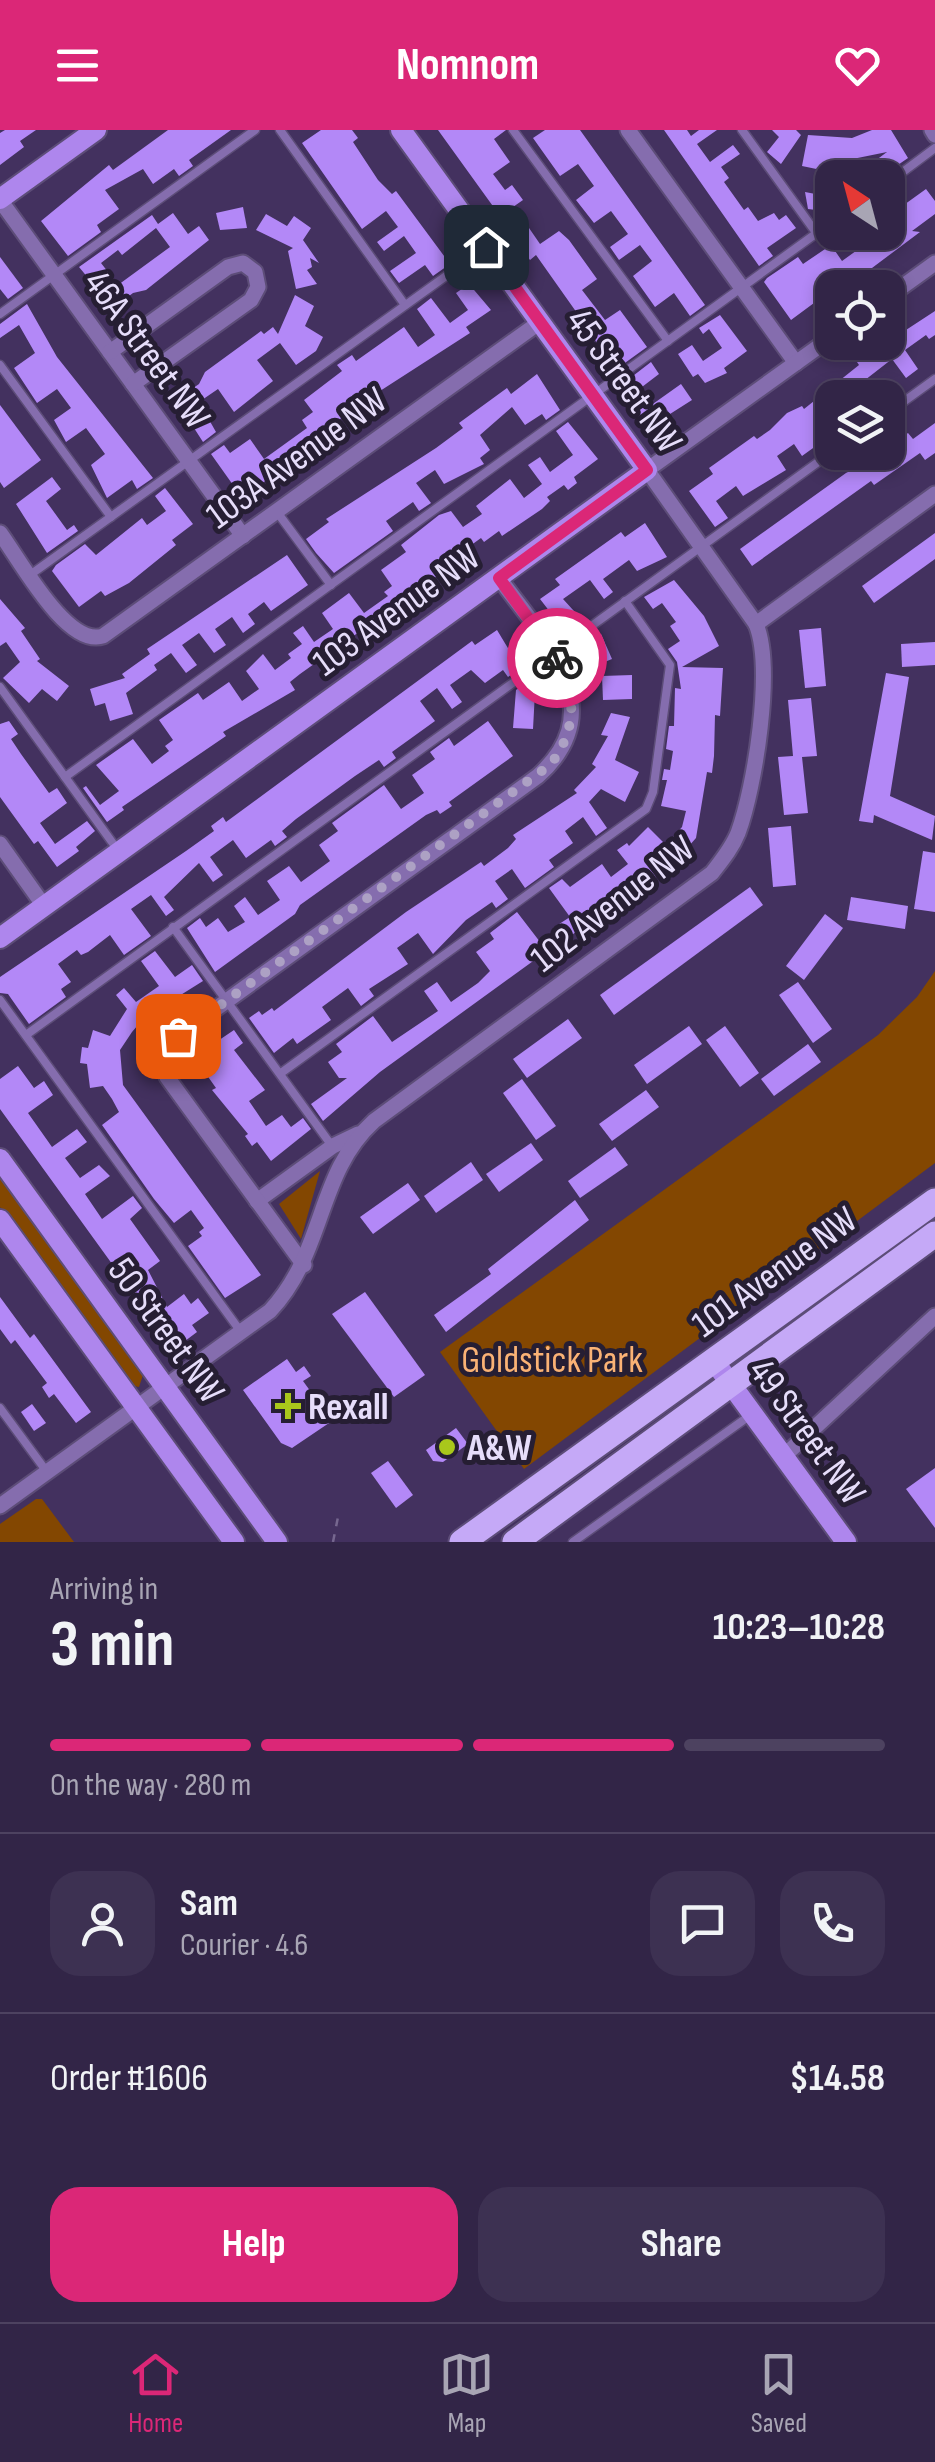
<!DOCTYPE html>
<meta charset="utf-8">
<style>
:root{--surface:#322547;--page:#3d3152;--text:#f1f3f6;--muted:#a8a5b4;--line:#4d4260;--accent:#db2777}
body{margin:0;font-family:"Sofia Sans Condensed",sans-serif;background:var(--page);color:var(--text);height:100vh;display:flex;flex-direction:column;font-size:38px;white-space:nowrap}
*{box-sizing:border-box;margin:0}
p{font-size:32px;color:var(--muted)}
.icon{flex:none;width:55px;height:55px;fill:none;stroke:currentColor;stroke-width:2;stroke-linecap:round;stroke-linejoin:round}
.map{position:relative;height:1412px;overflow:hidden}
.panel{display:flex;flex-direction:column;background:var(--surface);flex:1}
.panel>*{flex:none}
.needle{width:65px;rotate:324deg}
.buttons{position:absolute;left:815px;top:30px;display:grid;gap:20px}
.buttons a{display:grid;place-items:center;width:90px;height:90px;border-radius:20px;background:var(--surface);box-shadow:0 5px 15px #0003,0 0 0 2px var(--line);font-size:50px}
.pin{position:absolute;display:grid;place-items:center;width:85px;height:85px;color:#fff;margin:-42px;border-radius:20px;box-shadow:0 5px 15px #0006}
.courier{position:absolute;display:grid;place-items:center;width:100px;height:100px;margin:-50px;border:8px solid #db2777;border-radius:50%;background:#fff;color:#222;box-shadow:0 2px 12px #0007}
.summary em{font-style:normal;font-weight:700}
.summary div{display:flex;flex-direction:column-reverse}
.summary{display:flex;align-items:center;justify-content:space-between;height:170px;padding:0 50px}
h1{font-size:65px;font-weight:700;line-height:75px}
.bar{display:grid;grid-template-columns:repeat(4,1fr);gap:15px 10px;align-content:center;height:120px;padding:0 50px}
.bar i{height:12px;border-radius:8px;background:var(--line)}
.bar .selected{background:var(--accent)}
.bar p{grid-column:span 4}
.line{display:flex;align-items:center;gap:25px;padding:0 50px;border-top:2px solid var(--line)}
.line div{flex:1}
.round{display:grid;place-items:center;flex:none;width:105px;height:105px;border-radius:30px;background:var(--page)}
.button{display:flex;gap:20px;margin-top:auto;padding:20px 50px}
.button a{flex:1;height:115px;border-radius:30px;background:var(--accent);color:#fff;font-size:40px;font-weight:700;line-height:115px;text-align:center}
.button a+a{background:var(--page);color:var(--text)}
header{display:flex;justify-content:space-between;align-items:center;height:130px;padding:0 50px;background:var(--accent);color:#fff;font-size:45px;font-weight:700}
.tab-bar{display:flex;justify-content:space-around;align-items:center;height:140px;border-top:2px solid var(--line);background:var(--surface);font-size:28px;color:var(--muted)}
.tab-bar a{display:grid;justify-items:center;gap:5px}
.tab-bar .selected{color:var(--accent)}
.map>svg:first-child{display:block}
</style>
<header><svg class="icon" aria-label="menu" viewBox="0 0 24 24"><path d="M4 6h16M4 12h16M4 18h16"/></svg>Nomnom<svg class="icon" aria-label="heart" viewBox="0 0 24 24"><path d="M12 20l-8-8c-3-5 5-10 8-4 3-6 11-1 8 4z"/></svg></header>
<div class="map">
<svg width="935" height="1412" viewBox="0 0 935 1412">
<rect width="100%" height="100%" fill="#43315f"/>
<g fill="#834701">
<polygon points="935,841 935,1033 524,1339 440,1222 878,905 917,867"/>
<polygon points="320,1041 301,1109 279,1074"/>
<polygon points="0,1044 144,1242 139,1257 129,1255 0,1077"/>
<polygon points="36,1369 42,1369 74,1412 0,1412 0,1394"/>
</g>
<g fill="#b388f7" fill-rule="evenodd">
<polygon points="5,0 36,0 20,11 24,17 0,35 0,3"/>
<polygon points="168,0 231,0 189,30 193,36 179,46 174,39 153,54 143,39 105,60 119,79 97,95 101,102 68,126 41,91 109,35 113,40"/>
<polygon points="321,0 352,0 358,8 353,12 378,50 392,64 396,61 450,134 433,146 425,135 399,153 390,141 416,123 404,106 384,121 377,112 398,97 386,81 362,99 302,13"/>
<polygon points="438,0 506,0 494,9 510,32 493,44 505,60 512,55 523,70 500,86"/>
<polygon points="545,0 580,0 705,175 690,186 674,163 655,177 633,146 652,131 640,115 619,130 610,117 628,104 611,81 594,93 576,70 594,56 578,34 560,46 533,8"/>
<polygon points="664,0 687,0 691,6 699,0 717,0 697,14 710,32 733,15 740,24 721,37 729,48 724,52 744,80 748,77 758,91 774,83 779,90 786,85 796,98 767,118 773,126 759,136"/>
<polygon points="772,0 796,0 801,5 781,34 767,22 779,7"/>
<polygon points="872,0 891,0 908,28 879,48 852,48 887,22 828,34 826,41 802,36 808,5 852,8"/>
<polygon points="926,59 935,71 935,84 912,101 920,102 856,150 860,158 832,158 825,167 828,171 818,178 814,173 791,190 764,152 767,148 798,127 803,134 831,115 842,131 867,113 859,102 899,102 888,86 888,72 894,67 901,77"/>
<polygon points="805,62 826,66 824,81 808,79"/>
<polygon points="243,77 247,98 220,100 216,83"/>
<path d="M173,83L188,104L199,96L209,110L146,160L133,163L113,178L79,137L152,85L158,94ZM156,98L170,117L118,155L101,133L118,120L122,125Z"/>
<polygon points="266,84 287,96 294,86 311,98 303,110 319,133 310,128 312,137 307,140 317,154 296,159 288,121 293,118 256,100"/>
<polygon points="529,98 540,114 559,101 569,110 597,149 582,160 605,190 620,180 647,217 611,243 596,221 600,218 589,200 536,125 530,130 514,109"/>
<polygon points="0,127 23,158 8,169 0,159"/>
<polygon points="469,154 491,180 466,197 470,203 366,270 336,292 339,297 246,365 242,360 238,362 211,324 224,315 230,323 250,309 264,329 307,298 302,290 313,282 304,270 342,241 337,235 352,225 356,231 404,197 418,217 435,205 417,179 431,168 450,193 468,180 456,163"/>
<polygon points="295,165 314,176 305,196 323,207 316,221 296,235 280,213 257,230 273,251 234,282 218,259 199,272 216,302 203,312 176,270 199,254 205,242 261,201 264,204 273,197 278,204"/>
<polygon points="27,174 57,227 153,348 137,359 132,350 107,368 91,335 105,324 86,298 66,312 54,290 71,278 57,259 37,273 14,238 35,223 19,195 0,208 0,194"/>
<polygon points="935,181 935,205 929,209 926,205 905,220 918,239 906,248 892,229 865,250 869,256 853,268 832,268 832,283 817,294 827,308 802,326 794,314 777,326 786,340 743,366 736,356 716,371 728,388 715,397 689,361 713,344 709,338 754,306 757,309 770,300 787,283 802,276 804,279 859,235 857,232"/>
<polygon points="720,185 747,221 724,238 727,243 705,253 698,244 693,247 678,224 692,215 703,231 722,218 709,199 703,204 699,198"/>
<polygon points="651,232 659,244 638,260 650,276 681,254 692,270 670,284 667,280 643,297 616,259"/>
<polygon points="537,244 560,280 546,290 542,284 525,295 512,277 480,305 490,320 480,328 484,334 444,354 435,340 416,353 431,373 419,381 413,372 386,391 393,401 334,443 316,423 306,409 329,392 326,389 436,318 463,298 459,293 507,258 511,264"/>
<polygon points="0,275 41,330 4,358 0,352"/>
<polygon points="568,292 598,329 574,347 577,353 568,360 564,355 547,367 550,371 542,379 502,406 499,401 484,412 481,408 463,421 466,425 414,463 416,465 388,483 391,486 369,502 366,497 300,544 290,552 295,560 223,602 226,606 122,677 124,680 107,692 83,658 86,656 100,675 119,661 96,635 133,609 152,634 169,621 165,616 173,610 159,590 198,563 203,570 229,552 242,571 259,559 246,541 263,524 275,540 291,528 288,524 302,514 293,503 303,496 314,512 333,499 322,483 349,463 364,483 388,466 384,462 392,456 381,440 406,422 401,415 439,385 451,381 463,397 482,384 476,376 510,349 524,368 542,354 528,335 540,327 550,342 573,325 556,301"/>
<polygon points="935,293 935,323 925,330 920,323 874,355 871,351 752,436 740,419 846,343 888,322 888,317 908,303 913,309"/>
<polygon points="52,347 61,359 46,371 67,400 74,395 78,401 47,423 16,374"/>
<polygon points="165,358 193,394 172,410 176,415 129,453 105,466 101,461 79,477 52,441 56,435 85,414 96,425 142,388 147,395 166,381 155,366"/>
<polygon points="645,393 667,427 637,441 629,430 603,449 613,462 604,469 590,450 563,469 584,492 567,504 540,469 560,455 555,449 621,402 625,407"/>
<polygon points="935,403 935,429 874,473 862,456"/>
<polygon points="287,425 308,455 271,481 264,472 248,484 255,494 243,503 232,487 215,499 226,515 214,523 199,503 182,515 197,535 186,543 171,523 154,535 157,540 126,563 133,584 110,591 105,573 95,576 90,559 125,548 122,544 150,524 147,519"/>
<polygon points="674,450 704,486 719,516 682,537 723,538 720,586 715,585 714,626 712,643 707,642 696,708 673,734 563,811 553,798 570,787 549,758 562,749 570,757 602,734 611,747 628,734 617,720 627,713 629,716 648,697 666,715 682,697 686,681 661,676 667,650 662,650 664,639 670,640 673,621 666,619 669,596 674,596 675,558 681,559 677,532 668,519 680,511 670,496 676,492 662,473 653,479 644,467"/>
<polygon points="0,469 25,498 21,501 40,529 37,531 69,556 57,571 42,559 29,573 3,548 20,532 6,512 0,516"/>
<polygon points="821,498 826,556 805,558 799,500"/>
<polygon points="497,500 520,538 508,547 503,540 485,553 471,540 450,555 462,572 452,579 437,558 420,571 435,591 392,622 396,628 384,637 379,630 355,646 296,689 282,701 287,707 275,716 271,710 246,728 233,710 210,727 223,745 213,752 199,733 164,767 174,780 166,786 151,765 131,779 151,806 124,825 110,805 88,822 81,825 77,820 58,834 71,852 61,859 66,867 29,894 8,864 0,863 0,847 186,721 214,701 211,696 223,687 226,692 472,511 475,515"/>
<polygon points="593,504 601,504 612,529 595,536 583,511"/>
<polygon points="935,512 935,535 902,537 901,514"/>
<polygon points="886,543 909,547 890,666 935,686 932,710 874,685 873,693 859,691"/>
<polygon points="538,544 546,555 535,562 533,599 513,598 516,560"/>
<polygon points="632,545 632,569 603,570 602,546"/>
<polygon points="811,568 817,626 802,627 808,683 784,685 778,627 793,626 788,570"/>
<polygon points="611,583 630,587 615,630 639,642 625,672 601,659 589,672 607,698 596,706 583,687 565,701 573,713 549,730 554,737 525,758 512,739 495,751 508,769 496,778 492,772 466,790 433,824 418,803 397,818 408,834 369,859 374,866 361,876 348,858 322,877 331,890 297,914 293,908 274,923 249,888 259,881 262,885 272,878 274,881 406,782 481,732 484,736 508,718 516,709 513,705 577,663 574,660 596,637 592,634 608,606 601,605"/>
<polygon points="9,591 18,604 11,609 21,624 49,663 57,658 67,673 40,693 55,714 87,691 95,701 76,717 79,721 57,737 38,711 34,714 0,667 0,594"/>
<polygon points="488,591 513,626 449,672 452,676 440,684 437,680 426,685 300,775 295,784 215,842 187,798 200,788 206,797 218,788 228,802 245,792 234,776 245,767 258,785 280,770 267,751 289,736 301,752 330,731 319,715 338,701 332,693 384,655 401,679 424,663 412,645 435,629 430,622 449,608 454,616"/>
<polygon points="791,696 796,755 773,757 768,698"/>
<polygon points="923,721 935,723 935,782 914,779"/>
<polygon points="750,757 763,775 614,885 600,865"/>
<polygon points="851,767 908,776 905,799 847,790"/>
<polygon points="517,782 547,821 380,942 323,991 311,974 347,948 339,948 328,932 342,922 336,914 373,886 392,912 438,881 424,861 437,852 451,872 478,853 490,841 476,822 494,809 490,803"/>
<polygon points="825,784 843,798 804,850 786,836"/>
<polygon points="155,821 175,847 192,835 203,851 144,888 132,902 120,920 123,955 261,1145 225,1168 188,1116 202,1106 199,1102 204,1098 191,1080 174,1093 154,1069 102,995 119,982 112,969 103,956 90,958 87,934 80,933 82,917 88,918 93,900 110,906 127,879 116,865 124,858 136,872 159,856 141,831"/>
<polygon points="798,852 832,899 813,913 779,865"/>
<polygon points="568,889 582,908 527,948 513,929"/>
<polygon points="689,896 702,914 647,954 634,935"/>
<polygon points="725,896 759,943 740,957 706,910"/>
<polygon points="234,900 243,913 234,920 265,960 249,971 266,996 282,985 291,997 303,988 311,999 271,1031 257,1012 252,1016 245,1006 248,1004 212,960 216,958 194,927"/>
<polygon points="808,914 821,932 774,966 761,949"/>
<polygon points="18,936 34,958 44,951 53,965 28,983 52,1017 77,999 87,1012 65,1028 80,1048 99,1035 110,1046 85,1064 102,1089 133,1066 142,1078 130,1089 160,1131 148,1140 167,1177 184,1164 191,1174 198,1168 209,1183 192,1195 197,1202 181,1214 136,1167 0,979 0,949"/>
<polygon points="522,949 556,996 536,1010 503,963"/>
<polygon points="646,960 659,977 612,1011 599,994"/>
<polygon points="531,1013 543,1030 499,1062 486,1044"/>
<polygon points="615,1017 628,1035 580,1068 568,1051"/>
<polygon points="471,1032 483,1050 436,1083 424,1066"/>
<polygon points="408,1053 420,1070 373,1104 360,1087"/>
<polygon points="575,1070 589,1090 446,1202 434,1185 491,1144 488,1139"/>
<polygon points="365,1162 425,1245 394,1267 332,1184"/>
<polygon points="0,1167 30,1208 34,1204 91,1282 76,1293 54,1264 49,1268 42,1257 47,1253 15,1210 11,1214 0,1199"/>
<polygon points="287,1229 296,1242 304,1236 311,1246 303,1251 332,1291 292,1318 281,1313 243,1260"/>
<polygon points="32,1274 46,1293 34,1301 21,1282"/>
<polygon points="456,1298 468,1314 443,1332 433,1331 426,1320"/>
<polygon points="388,1331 413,1365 396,1378 371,1343"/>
<polygon points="935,1338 935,1398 906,1359"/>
</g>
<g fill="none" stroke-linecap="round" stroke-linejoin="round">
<defs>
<g id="lane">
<polyline points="280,0 405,175"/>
<polyline points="513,0 668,211"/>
<polyline points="742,0 817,104"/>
<polyline points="888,53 935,18"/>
<polyline points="0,184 255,0"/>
<polyline points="0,235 111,387"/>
<polyline points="888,283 935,249"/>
<polyline points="277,382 331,455"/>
<polyline points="30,445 485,118"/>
<polyline points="0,557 117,719"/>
<polyline points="65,647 832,92"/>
<polyline points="173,797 332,1016"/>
<polyline points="0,870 241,1202"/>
<polyline points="26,905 832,322"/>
<polyline points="281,943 646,679 653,662 670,535 625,471"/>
<polyline points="0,1278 47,1342"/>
<polyline points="573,1412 752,1284"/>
</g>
<g id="street">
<polyline points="628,0 796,233"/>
<polyline points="932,0 935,5"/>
<polyline points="0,70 243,406"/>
<polyline points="888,167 935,133"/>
<polyline points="110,222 228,137 243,133 255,142 258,157 251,170 133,254"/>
<path d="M0,403C20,430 67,518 103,506L540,192"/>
<polyline points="756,494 647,340 832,207"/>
<polyline points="0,714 44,776"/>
<polyline points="257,1071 333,1016 358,1004"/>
<path d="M304,1135L167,947L165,921L178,906L538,646C614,578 543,508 499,448"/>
<polyline points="784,1326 935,1186"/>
<path d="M0,1376L270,1181C326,1121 316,1044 374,991L712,743C722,730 732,718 738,703C755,657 774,538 756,494L935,364"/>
</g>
<g id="secondary">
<polyline points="0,69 96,0"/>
<polyline points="0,808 647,340 401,0"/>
<polyline points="0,1029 277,1412"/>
<polyline points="0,1090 234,1412"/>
<polyline points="714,1231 846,1412"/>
</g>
<g id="primary">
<polyline points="462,1412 935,1071"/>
<polyline points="515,1412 935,1104"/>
</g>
</defs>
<use href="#lane" stroke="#5d4d78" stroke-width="11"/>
<use href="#street" stroke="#5d4d78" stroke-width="19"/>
<use href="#secondary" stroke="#5d4d78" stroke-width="24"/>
<use href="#primary" stroke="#5d4d78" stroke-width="29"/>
<polyline stroke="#76678f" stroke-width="2.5" stroke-dasharray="8 8" stroke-linecap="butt" points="333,1412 338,1387"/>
<use href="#lane" stroke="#856dae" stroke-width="8"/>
<use href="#street" stroke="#856dae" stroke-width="15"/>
<use href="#secondary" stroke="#ae86ed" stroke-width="20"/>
<use href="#primary" stroke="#c5a9f7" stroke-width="25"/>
</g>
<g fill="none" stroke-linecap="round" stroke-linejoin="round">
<path stroke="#ada1c4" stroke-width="10" stroke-dasharray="0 18" d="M178,906L550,635C576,602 578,565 557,528"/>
<polyline stroke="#db2777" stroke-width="12" points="486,117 647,340 499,448 557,528"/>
</g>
<g fill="#a9c71b" stroke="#261e33" stroke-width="4">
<path d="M283 1261h10v10h10v10h-10v10h-10v-10h-10v-10h10z"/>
<circle cx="447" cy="1317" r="10"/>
</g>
<g text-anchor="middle" stroke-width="10" stroke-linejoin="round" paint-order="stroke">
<g font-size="38" fill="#e6ddfa" stroke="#261e33">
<text transform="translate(148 219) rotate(54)" y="13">46A Street NW</text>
<text transform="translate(625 250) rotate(54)" y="13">45 Street NW</text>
<text transform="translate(296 327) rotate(-36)" y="13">103A Avenue NW</text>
<text transform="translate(396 479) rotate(-36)" y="13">103 Avenue NW</text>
<text transform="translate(612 773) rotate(-38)" y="13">102 Avenue NW</text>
<text transform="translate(774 1141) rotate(-36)" y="13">101 Avenue NW</text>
<text transform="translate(167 1200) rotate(54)" y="13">50 Street NW</text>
<text transform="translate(808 1301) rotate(54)" y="13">49 Street NW</text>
</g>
<g font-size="38" fill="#fab275" stroke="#261e33">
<text x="552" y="1242">Goldstick Park</text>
</g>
<g font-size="38" font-weight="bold" fill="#e6ddfa" stroke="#261e33" text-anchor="start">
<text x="308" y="1289">Rexall</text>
<text x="467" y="1330">A&amp;W</text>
</g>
</g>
</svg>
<div class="buttons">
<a><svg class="needle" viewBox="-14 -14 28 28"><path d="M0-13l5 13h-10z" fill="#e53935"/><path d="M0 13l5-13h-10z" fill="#a8a5b4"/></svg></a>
<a><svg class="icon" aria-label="locate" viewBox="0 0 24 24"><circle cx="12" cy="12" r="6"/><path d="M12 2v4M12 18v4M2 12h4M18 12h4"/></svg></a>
<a><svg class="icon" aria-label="layers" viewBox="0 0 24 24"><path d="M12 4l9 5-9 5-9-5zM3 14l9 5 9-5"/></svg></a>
</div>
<div class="pin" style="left:178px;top:906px;background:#ea580c"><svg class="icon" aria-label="bag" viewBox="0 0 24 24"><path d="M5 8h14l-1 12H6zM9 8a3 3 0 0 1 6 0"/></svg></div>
<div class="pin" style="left:486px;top:117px;background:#1f2937"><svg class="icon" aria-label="home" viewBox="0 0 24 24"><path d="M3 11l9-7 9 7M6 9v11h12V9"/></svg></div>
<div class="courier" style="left:557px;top:528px"><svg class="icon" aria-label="bike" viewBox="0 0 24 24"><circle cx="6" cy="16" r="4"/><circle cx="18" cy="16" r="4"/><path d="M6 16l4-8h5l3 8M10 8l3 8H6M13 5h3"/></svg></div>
</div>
<section class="panel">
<div class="summary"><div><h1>3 min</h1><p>Arriving in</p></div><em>10:23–10:28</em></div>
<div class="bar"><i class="selected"></i><i class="selected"></i><i class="selected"></i><i></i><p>On the way · 280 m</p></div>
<div class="line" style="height:180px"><a class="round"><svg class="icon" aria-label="person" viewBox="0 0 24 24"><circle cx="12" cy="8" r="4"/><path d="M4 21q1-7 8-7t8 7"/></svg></a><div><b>Sam</b><p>Courier · 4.6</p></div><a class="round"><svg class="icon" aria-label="chat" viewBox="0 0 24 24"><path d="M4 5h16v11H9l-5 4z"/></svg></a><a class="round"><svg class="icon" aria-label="phone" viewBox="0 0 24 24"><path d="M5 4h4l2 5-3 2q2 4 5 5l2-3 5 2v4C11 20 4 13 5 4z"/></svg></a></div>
<div class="line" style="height:130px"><div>Order #1606</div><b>$14.58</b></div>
<div class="button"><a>Help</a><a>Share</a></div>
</section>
<nav class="tab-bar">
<a class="selected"><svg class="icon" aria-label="home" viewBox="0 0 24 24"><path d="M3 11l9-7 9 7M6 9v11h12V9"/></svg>Home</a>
<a><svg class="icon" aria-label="map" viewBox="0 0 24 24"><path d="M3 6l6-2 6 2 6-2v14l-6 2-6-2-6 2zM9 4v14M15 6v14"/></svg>Map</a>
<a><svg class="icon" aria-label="saved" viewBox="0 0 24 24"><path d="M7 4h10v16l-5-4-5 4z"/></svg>Saved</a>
</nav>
